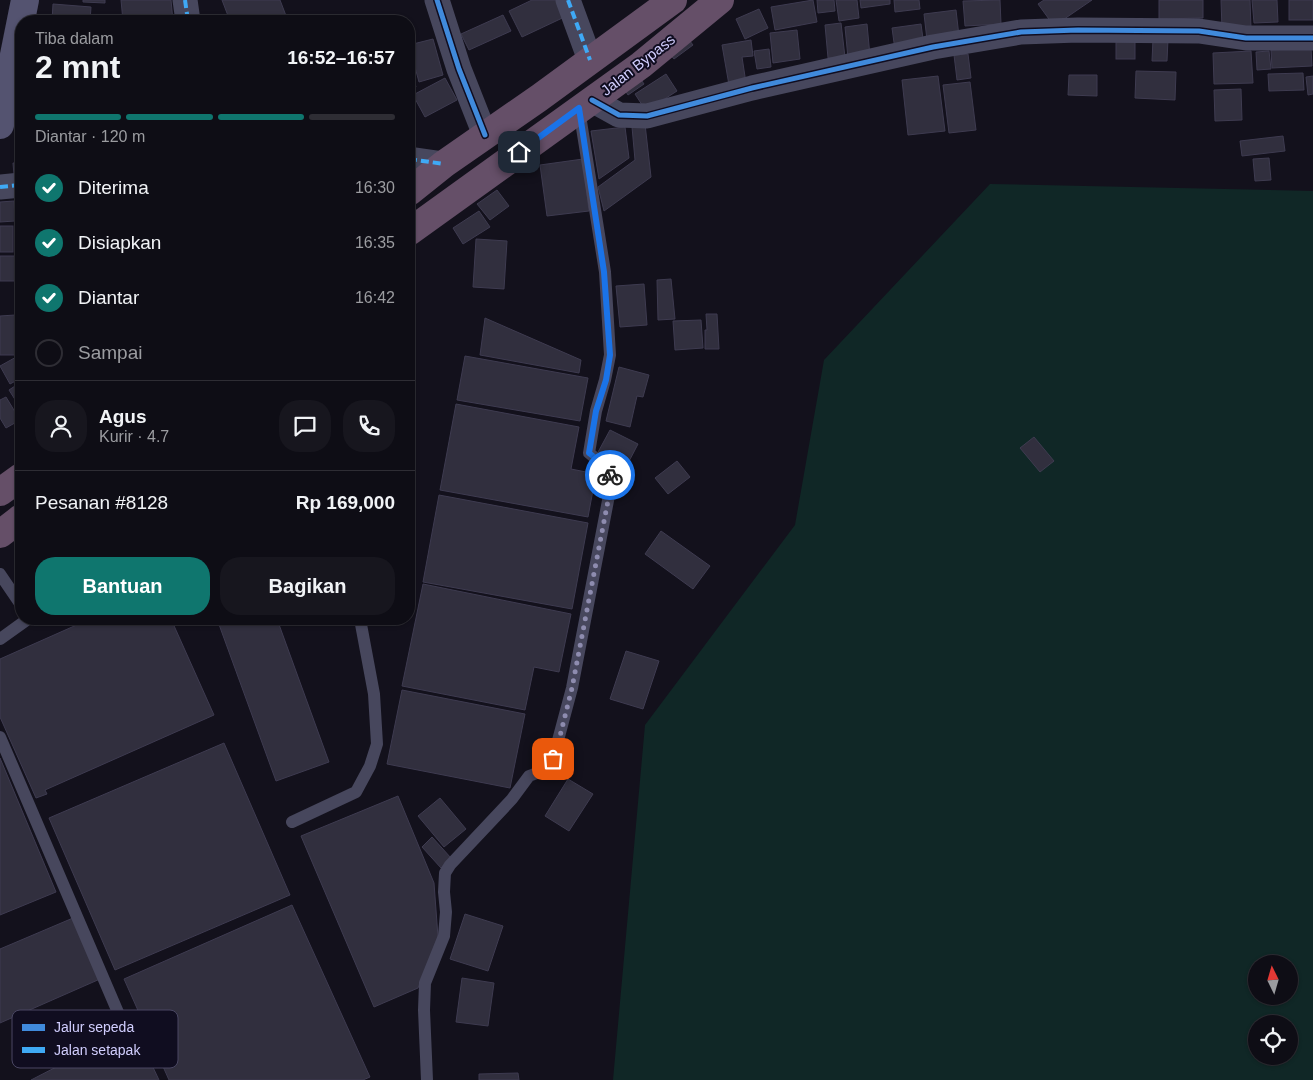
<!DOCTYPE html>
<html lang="id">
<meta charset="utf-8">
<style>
:root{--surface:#0e0d15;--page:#17161e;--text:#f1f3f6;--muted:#9b9ca0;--line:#2e2d34;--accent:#0f766e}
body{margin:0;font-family:Helvetica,sans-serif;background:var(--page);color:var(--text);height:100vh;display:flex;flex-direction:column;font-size:19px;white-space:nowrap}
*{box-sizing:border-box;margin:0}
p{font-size:16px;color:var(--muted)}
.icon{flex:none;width:28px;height:28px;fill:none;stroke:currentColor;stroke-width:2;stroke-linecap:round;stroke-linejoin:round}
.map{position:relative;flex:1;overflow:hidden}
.drawer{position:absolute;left:15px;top:15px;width:400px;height:610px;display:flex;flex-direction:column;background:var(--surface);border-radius:20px;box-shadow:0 1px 4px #0004,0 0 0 1px var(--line)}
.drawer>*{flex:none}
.needle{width:32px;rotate:355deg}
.buttons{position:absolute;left:1248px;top:955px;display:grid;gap:10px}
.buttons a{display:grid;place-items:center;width:50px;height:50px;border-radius:50%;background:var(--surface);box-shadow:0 1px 4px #0004,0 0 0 1px var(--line);font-size:25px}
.pin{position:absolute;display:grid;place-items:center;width:42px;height:42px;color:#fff;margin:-21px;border-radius:10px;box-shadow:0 2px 8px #0006}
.courier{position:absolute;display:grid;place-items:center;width:50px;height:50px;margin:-25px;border:4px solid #1a73e8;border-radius:50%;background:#fff;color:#222;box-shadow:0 1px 6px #0007}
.headline em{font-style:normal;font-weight:800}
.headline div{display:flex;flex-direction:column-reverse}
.headline{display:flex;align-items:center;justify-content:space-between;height:85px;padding:0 20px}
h1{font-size:32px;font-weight:800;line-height:38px}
.bar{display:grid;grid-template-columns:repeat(4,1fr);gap:8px 5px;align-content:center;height:60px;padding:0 20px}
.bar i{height:6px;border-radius:4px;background:var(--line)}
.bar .on{background:var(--accent)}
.bar p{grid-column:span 4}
.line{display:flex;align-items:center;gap:12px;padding:0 20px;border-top:1px solid var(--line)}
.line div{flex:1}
.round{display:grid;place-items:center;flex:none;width:52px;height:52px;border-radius:20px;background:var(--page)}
ol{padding:0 20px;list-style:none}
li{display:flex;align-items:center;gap:15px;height:55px}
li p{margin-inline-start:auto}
li .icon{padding:5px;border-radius:50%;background:var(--accent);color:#fff;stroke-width:4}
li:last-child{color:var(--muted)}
li i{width:28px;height:28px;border:2px solid var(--line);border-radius:50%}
.action{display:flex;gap:10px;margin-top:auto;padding:10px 20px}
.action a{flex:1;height:58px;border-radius:20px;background:var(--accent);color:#fff;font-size:20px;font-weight:800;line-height:58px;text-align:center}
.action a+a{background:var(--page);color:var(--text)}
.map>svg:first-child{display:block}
</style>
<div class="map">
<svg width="1313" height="1080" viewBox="0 0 1313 1080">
<rect width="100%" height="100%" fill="#13111c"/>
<path fill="#102726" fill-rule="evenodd" d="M990,184L1313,191V1080H613L645,725L795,525L824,360ZM1256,964H1289V996H1256ZM1256,1024H1289V1056H1256Z"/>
<g fill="#312f3e" stroke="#3e3b50">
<polygon points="83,0 105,0 105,3 83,2"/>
<polygon points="121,0 171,0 173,21 123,21"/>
<polygon points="222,0 280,0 288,21 230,21"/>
<polygon points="532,0 567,0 573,13 522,37 509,11"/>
<polygon points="813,0 817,22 775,30 771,7"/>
<polygon points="817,0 834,0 835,11 818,13"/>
<polygon points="836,0 857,0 859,18 839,21"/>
<polygon points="860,0 890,0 890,4 861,8"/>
<polygon points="894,0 919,0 920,9 895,12"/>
<polygon points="1000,0 1001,24 965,26 963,1"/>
<polygon points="1044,0 1092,0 1054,26 1038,4"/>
<polygon points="1159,0 1203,0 1203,18 1159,19"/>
<polygon points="1221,0 1250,0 1251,28 1222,29"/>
<polygon points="1252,0 1277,0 1278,22 1254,23"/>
<rect x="1289" y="0" width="24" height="20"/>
<polygon points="53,4 91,7 90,21 52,21"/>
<polygon points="759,9 768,28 745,39 736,19"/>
<polygon points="956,10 959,36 927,40 924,14"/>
<polygon points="503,15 511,31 469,50 461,34"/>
<polygon points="841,23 845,57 828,58 825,25"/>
<polygon points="867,24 870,56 848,58 845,27"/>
<polygon points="921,24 924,46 895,50 892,28"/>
<polygon points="797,30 800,59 773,63 770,33"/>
<polygon points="686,36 693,45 674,59 667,51"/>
<polygon points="433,39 443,75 419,82 409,45"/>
<polygon points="1153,39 1168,39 1167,61 1152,61"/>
<polygon points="751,40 753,56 742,57 746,83 729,85 722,45"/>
<rect x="1116" y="41" width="19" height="18"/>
<polygon points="1311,48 1312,66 1272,68 1271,50"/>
<polygon points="769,49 771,67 757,69 754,51"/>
<polygon points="1251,51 1253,83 1214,84 1213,53"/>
<polygon points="1269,51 1271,69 1257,70 1256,52"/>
<polygon points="968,54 971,78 957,80 954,55"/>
<polygon points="409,63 416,87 409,89"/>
<polygon points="1136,71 1176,72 1175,100 1135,98"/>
<polygon points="1303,73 1304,90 1269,91 1268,74"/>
<polygon points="666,74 677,91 646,111 635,94"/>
<polygon points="638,75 644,84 628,95 622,85"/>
<polygon points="1069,75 1097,75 1097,96 1068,95"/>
<polygon points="938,76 945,131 908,135 902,80"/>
<polygon points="1313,76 1313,94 1308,95 1306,77"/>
<polygon points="445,78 457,100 425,117 413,95"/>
<polygon points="970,82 976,130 949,133 943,85"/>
<polygon points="1241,89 1242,120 1215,121 1214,90"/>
<polygon points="645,124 651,177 604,211 598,187 635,160 632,127"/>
<polygon points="625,127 629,158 599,179 591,131"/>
<polygon points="1283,136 1285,151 1242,156 1240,141"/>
<polygon points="1269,158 1271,180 1255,181 1253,159"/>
<polygon points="583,159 589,211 547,216 540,165"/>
<polygon points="13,163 21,163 21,174 14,175"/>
<polygon points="497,190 509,206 490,220 477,204"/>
<polygon points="14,201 15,221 0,222 0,202"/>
<polygon points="479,211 490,227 463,244 453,228"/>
<rect x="0" y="226" width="13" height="26"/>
<polygon points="476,239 507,241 504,289 473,287"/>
<rect x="0" y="256" width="21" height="25"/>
<polygon points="671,279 675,319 658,320 657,280"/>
<polygon points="644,284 647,325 620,327 616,286"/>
<polygon points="706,314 717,314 719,349 705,349 705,330 707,330"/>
<polygon points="15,315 17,355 0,355 0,316"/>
<polygon points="17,315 21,315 21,338 18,338"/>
<polygon points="485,318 581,360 579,373 480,355"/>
<polygon points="701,320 703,348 675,350 673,321"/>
<polygon points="18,356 21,361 21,378 10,384 0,366"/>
<polygon points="465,356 588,378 580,421 457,400"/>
<polygon points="619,367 649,375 643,397 637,396 630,427 606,421"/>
<polygon points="21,382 21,409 9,390"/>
<polygon points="6,397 20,420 6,428 0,418 0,400"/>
<polygon points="456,404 579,427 571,469 596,474 588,517 440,490"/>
<polygon points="610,430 638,444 625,469 597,454"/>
<polygon points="1034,437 1054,461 1040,472 1020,448"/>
<polygon points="677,461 690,477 668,494 655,478"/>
<polygon points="439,495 588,523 572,609 423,582"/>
<polygon points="661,531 710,566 693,589 645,554"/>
<polygon points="423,584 571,614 559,672 534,667 525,710 402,686"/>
<polygon points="90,619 171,619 214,715 45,790 47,794 36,798 0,717 0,659"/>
<polygon points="217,619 277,619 329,762 276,781"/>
<polygon points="626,651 659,661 643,709 610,699"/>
<polygon points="402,690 525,714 510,788 387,764"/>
<polygon points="224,743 290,895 115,970 49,818"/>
<polygon points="0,758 56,892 0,915"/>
<polygon points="568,779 593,794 569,831 545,816"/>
<polygon points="398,796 434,883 438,937 418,988 374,1007 301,836"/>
<polygon points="440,798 466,829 444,847 418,816"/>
<polygon points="432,837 451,858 441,868 422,847"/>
<polygon points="292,905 370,1077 363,1080 169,1080 124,979"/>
<polygon points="465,914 503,926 488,971 450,959"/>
<polygon points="73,918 100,979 0,1023 0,949"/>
<polygon points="462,978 494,983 488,1026 456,1022"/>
<polygon points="134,1027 159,1080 31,1080"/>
<polygon points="518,1073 519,1080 479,1080 479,1074"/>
</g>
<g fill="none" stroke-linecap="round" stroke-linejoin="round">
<g stroke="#47475d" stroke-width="12">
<polyline points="0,574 21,605"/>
<polyline points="0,639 28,619"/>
<polyline points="0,737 123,1024"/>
<polyline points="292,822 356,792 370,766 377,744 374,694 360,619"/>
<path d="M427,1080L424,1010L425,983L444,936L446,912L444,892L445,873L450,865L512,799L529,776L545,770L549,766L553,759L572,688L611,485C610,469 601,463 589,453L596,411L605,380L610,355L605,272L579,109"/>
</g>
<g stroke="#47475d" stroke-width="25">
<polyline points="185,0 188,21"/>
<polyline points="437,0 459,69 485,135"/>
<polyline points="568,0 590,60"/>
<polyline points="592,100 619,115 647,116 752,88 933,47 1021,32 1078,30 1199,31 1246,38 1313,38"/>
<polyline points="409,159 444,164"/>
<polyline points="0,187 21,185"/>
</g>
<polyline stroke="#545370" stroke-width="28" points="0,125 25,0"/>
<g stroke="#654f68" stroke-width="28">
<polyline points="409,192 444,164 539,98 673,0"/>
<polyline points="409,232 641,65 720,0"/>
<polyline points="0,492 21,477"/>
<polyline points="0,534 21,518"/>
</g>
<g stroke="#3fa9f5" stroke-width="4" stroke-dasharray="8 4" stroke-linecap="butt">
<polyline points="185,0 188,21"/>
<polyline points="568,0 590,60"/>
<polyline points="409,159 444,164"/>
<polyline points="0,187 21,185"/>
</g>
<defs>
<g id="cycleway">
<polyline points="437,0 459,69 485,135"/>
<polyline points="592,100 619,115 647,116 752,88 933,47 1021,32 1078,30 1199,31 1246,38 1313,38"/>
</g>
</defs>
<use href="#cycleway" stroke="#100d20" stroke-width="8"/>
<use href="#cycleway" stroke="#408adc" stroke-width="5"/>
</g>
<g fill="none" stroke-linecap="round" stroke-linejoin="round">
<polyline stroke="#8e8caf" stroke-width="5" stroke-dasharray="0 9" points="553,759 558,744 572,688 611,485 610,475"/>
<polyline stroke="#1a73e8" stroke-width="6" points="519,152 579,108 604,272 610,355 606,380 596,411 589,453 603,464 610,475"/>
</g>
<g text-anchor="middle" stroke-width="4" stroke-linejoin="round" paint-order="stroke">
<g font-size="15" fill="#d1cefe" stroke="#100d20">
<text transform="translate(638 65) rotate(-38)" y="5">Jalan Bypass</text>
</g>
</g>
<rect x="12" y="1010" width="166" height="58" rx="8" fill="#100d20" stroke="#4a4763" stroke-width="1"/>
<rect x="22" y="1024" width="23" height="7" fill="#408adc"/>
<rect x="22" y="1047" width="23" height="6" fill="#3fa9f5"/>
<g font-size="14" fill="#d1cefe">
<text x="54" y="1032">Jalur sepeda</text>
<text x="54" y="1055">Jalan setapak</text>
</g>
</svg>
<div class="buttons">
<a><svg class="needle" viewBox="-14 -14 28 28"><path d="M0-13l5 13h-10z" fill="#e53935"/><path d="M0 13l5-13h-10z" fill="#9b9ca0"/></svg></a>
<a><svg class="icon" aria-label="locate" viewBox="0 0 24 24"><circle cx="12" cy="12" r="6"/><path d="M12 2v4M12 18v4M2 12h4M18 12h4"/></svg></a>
</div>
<div class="pin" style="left:553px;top:759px;background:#ea580c"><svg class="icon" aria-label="bag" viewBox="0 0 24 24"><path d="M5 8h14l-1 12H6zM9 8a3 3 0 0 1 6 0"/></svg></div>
<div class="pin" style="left:519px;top:152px;background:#1f2937"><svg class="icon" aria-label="home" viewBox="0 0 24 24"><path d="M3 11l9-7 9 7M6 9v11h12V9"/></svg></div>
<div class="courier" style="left:610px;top:475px"><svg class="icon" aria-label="bike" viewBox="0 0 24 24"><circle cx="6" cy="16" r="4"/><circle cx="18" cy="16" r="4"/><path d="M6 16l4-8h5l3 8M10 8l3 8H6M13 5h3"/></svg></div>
<section class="drawer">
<div class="headline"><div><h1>2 mnt</h1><p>Tiba dalam</p></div><em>16:52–16:57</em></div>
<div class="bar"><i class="on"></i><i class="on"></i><i class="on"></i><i></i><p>Diantar · 120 m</p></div>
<ol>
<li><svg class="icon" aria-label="check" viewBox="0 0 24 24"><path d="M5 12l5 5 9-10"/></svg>Diterima<p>16:30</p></li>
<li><svg class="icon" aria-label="check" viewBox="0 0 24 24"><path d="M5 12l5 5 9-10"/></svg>Disiapkan<p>16:35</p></li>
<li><svg class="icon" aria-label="check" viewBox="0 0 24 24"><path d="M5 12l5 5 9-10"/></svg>Diantar<p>16:42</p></li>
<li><i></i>Sampai</li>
</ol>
<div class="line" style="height:90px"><a class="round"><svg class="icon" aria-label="person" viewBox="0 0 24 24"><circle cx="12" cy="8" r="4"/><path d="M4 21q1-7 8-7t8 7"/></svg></a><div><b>Agus</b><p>Kurir · 4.7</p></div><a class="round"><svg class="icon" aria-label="chat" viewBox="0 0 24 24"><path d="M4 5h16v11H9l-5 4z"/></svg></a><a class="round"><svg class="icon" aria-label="phone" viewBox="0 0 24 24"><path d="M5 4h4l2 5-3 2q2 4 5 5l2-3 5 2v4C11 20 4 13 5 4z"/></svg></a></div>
<div class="line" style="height:65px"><div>Pesanan #8128</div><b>Rp 169,000</b></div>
<div class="action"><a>Bantuan</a><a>Bagikan</a></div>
</section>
</div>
